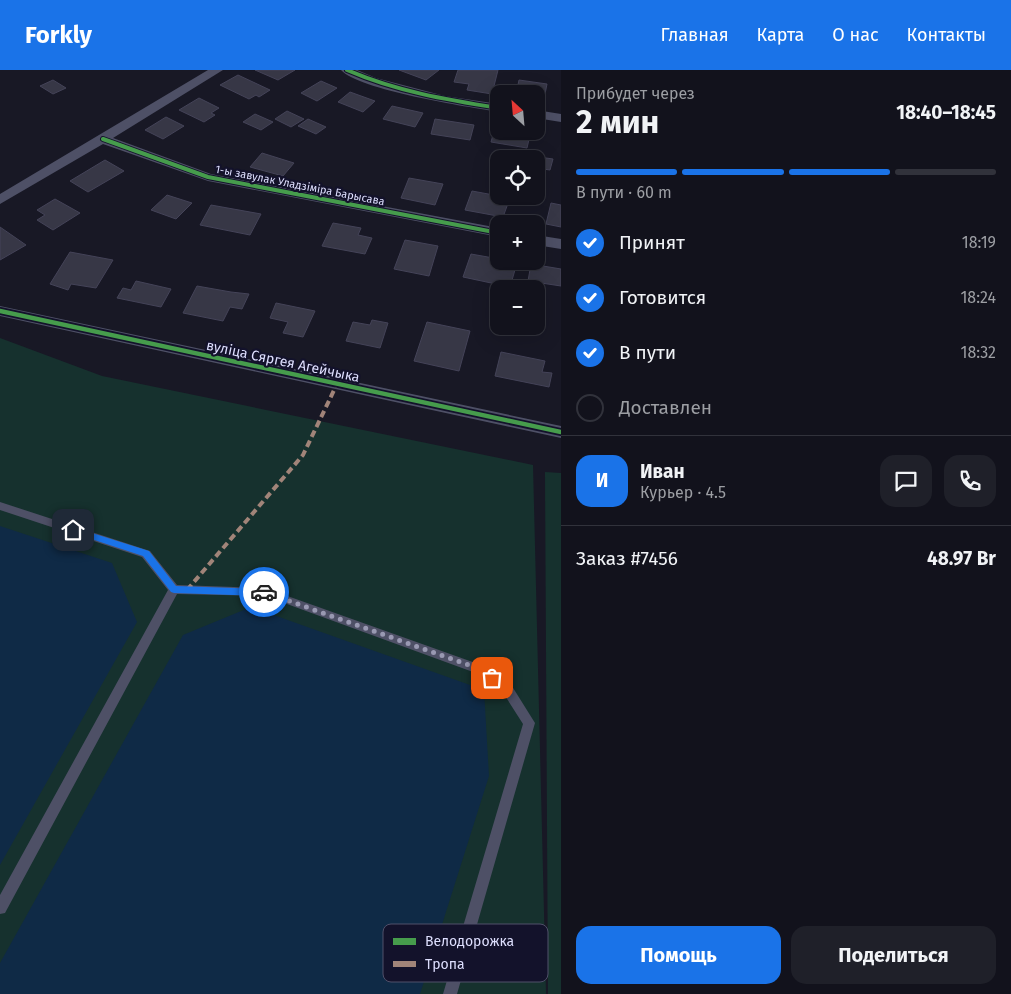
<!DOCTYPE html>
<html lang="ru">
<meta charset="utf-8">
<style>
:root{--surface:#12121c;--page:#1f2029;--text:#f1f3f6;--muted:#9c9ea3;--line:#31323b;--accent:#1a73e8}
body{margin:0;font-family:"Fira Sans",sans-serif;background:var(--page);color:var(--text);height:100vh;display:flex;flex-direction:column;font-size:19px;white-space:nowrap}
*{box-sizing:border-box;margin:0}
p{font-size:16px;color:var(--muted)}
.icon{flex:none;width:28px;height:28px;fill:none;stroke:currentColor;stroke-width:2;stroke-linecap:round;stroke-linejoin:round}
.map{position:relative;flex:1;overflow:hidden}
.panel{display:flex;flex-direction:column;background:var(--surface);width:450px}
.panel>*{flex:none}
.needle{width:32px;rotate:334deg}
.tools{position:absolute;left:490px;top:15px;display:grid;gap:10px}
.tools a{display:grid;place-items:center;width:55px;height:55px;border-radius:10px;background:var(--surface);box-shadow:0 5px 20px #0002,0 0 0 1px var(--line);font-size:25px}
.pin{position:absolute;display:grid;place-items:center;width:42px;height:42px;color:#fff;margin:-21px;border-radius:10px;box-shadow:0 2px 8px #0006}
.courier{position:absolute;display:grid;place-items:center;width:50px;height:50px;margin:-25px;border:4px solid #1a73e8;border-radius:50%;background:#fff;color:#222;box-shadow:0 1px 6px #0007}
.overview em{font-style:normal;font-weight:700}
.overview div{display:flex;flex-direction:column-reverse}
.overview{display:flex;align-items:center;justify-content:space-between;height:85px;padding:0 15px}
h1{font-size:32px;font-weight:700;line-height:38px}
.bar{display:grid;grid-template-columns:repeat(4,1fr);gap:8px 5px;align-content:center;height:60px;padding:0 15px}
.bar i{height:6px;border-radius:4px;background:var(--line)}
.bar .on{background:var(--accent)}
.bar p{grid-column:span 4}
.line{display:flex;align-items:center;gap:12px;padding:0 15px;border-top:1px solid var(--line)}
.line div{flex:1}
.round{display:grid;place-items:center;flex:none;width:52px;height:52px;border-radius:15px;background:var(--page)}
ol{padding:0 15px;list-style:none}
li{display:flex;align-items:center;gap:15px;height:55px}
li p{margin-inline-start:auto}
li .icon{padding:5px;border-radius:50%;background:var(--accent);color:#fff;stroke-width:4}
li:last-child{color:var(--muted)}
li i{width:28px;height:28px;border:2px solid var(--line);border-radius:50%}
.button{display:flex;gap:10px;margin-top:auto;padding:10px 15px}
.button a{flex:1;height:58px;border-radius:15px;background:var(--accent);color:#fff;font-size:20px;font-weight:700;line-height:58px;text-align:center}
.button a+a{background:var(--page);color:var(--text)}
header{display:flex;align-items:center;gap:30px;box-sizing:border-box;height:70px;padding:0 25px;background:var(--accent);color:#fff}
header strong{font-size:24px}
nav{display:flex;gap:28px;margin-inline-start:auto;font-size:18px}
main{display:flex;flex:1;min-height:0}
.map>svg:first-child{display:block}
</style>
<header>
<strong>Forkly</strong>
<nav><a>Главная</a><a>Карта</a><a>О нас</a><a>Контакты</a></nav>
</header>
<main>
<div class="map">
<svg width="561" height="924" viewBox="0 0 561 924">
<rect width="100%" height="100%" fill="#181825"/>
<g fill="#16312e">
<polygon points="0,268 102,306 533,395 546,924 0,924"/>
<polygon points="545,402 561,403 561,924 548,924"/>
</g>
<g fill="#0f2a46">
<polygon points="0,456 112,493 137,552 0,795"/>
<polygon points="251,537 484,620 489,706 420,924 0,924 0,893 183,565"/>
</g>
<g fill="#373746" stroke="#444358">
<polygon points="255,0 295,0 278,10"/>
<polygon points="399,0 439,0 426,10"/>
<polygon points="458,0 498,0 492,24 467,20 469,14 454,12"/>
<polygon points="238,5 270,20 259,27 256,25 249,29 220,15"/>
<polygon points="53,10 66,18 53,24 40,16"/>
<polygon points="519,10 547,14 544,29 536,28 536,24 516,24"/>
<polygon points="321,11 337,18 317,31 301,23"/>
<polygon points="350,22 375,31 363,42 338,32"/>
<polygon points="199,28 219,38 211,43 215,45 204,52 179,40"/>
<polygon points="392,36 423,43 415,57 383,49"/>
<polygon points="287,41 304,49 291,57 275,49"/>
<polygon points="255,44 273,52 261,60 243,52"/>
<polygon points="166,47 184,56 163,69 145,60"/>
<polygon points="308,49 326,57 316,64 298,56"/>
<polygon points="435,49 474,55 470,70 431,64"/>
<polygon points="496,54 499,54 499,61 531,61 527,78 491,72"/>
<polygon points="262,83 294,93 283,106 250,97"/>
<polygon points="532,86 553,89 550,100 536,98 536,89 531,89"/>
<polygon points="105,90 124,101 88,122 70,111"/>
<polygon points="409,108 443,114 435,135 401,128"/>
<polygon points="472,121 510,128 503,147 465,140"/>
<polygon points="167,125 192,133 176,149 151,140"/>
<polygon points="55,129 80,143 53,160 37,150 45,145 37,140"/>
<polygon points="551,133 561,135 561,157 546,154"/>
<polygon points="211,135 261,144 250,165 200,155"/>
<polygon points="333,153 361,158 358,165 372,168 365,184 322,176"/>
<polygon points="0,157 26,175 0,190"/>
<polygon points="405,170 438,176 429,206 394,199"/>
<polygon points="70,182 113,190 96,218 71,214 68,220 50,214"/>
<polygon points="471,184 499,189 499,191 517,193 510,217 463,207"/>
<polygon points="531,194 561,199 561,216 528,211"/>
<polygon points="136,211 171,219 161,237 117,228 123,218 131,220"/>
<polygon points="197,216 231,222 249,224 242,239 230,237 223,251 183,243"/>
<polygon points="276,233 315,241 303,267 283,263 288,252 270,248"/>
<polygon points="372,250 388,253 380,278 346,271 353,252 370,255"/>
<polygon points="427,252 470,261 459,301 414,291"/>
<polygon points="501,282 545,291 542,302 552,303 549,317 495,306"/>
</g>
<g fill="none" stroke-linecap="round" stroke-linejoin="round">
<polygon fill="#4e5066" fill-rule="evenodd" points="0,432 150,481 177,515 265,518 481,595 510,613 535,653 457,924 443,924 523,654 502,621 473,602 265,526 177,524 5,843 0,844 0,825 168,520 142,487 0,440"/>
<g fill="#4e5066" fill-rule="evenodd">
<polygon points="208,0 223,0 113,68 211,104 499,158 499,167 208,111 103,74 0,134 0,124"/>
<path d="M341,0H357L376,8L445,26L499,34V42C469,37 358,20 341,0Z"/>
<polygon points="536,40 561,44 561,52 536,48"/>
<polygon points="536,165 561,169 561,179 536,175"/>
<polygon points="0,236 561,356 561,368 0,246"/>
</g>
<polyline stroke="#a18479" stroke-width="4" stroke-dasharray="7 4" stroke-linecap="butt" points="187,520 303,385 337,314"/>
<defs>
<g id="cycleway-far1">
<path d="M347,0C395,21 447,30 499,38"/>
<polyline points="103,69 208,107 499,163"/>
</g>
<polyline id="cycleway" points="0,241 561,362"/>
</defs>
<use href="#cycleway-far1" stroke="#13122b" stroke-width="6"/>
<use href="#cycleway" stroke="#13122b" stroke-width="8"/>
<use href="#cycleway-far1" stroke="#469c4c" stroke-width="4"/>
<use href="#cycleway" stroke="#469c4c" stroke-width="4.5"/>
</g>
<polygon fill="#1a73e8" points="73,457 149,481 176,516 264,519 268,522 264,526 174,523 171,522 143,486 70,462 70,458"/>
<g fill="none" stroke-linecap="round" stroke-linejoin="round">
<polyline stroke="#9999b2" stroke-width="5" stroke-dasharray="0 9" points="264,522 477,598 492,608"/>
</g>
<g text-anchor="middle" stroke-width="4.5" stroke-linejoin="round" paint-order="stroke">
<g font-size="11" fill="#dedffe" stroke="#13122b">
<text transform="translate(300 115) rotate(11)" y="4">1-ы завулак Уладзіміра Барысава</text>
</g>
<g font-size="14" fill="#dedffe" stroke="#13122b">
<text transform="translate(283 291) rotate(12)" y="5">вуліца Сяргея Агейчыка</text>
</g>
</g>
<rect x="383" y="854" width="165" height="58" rx="8" fill="#13122b" stroke="#50506a" stroke-width="1"/>
<rect x="393" y="868" width="23" height="7" fill="#469c4c"/>
<rect x="393" y="891" width="23" height="6" fill="#a18479"/>
<g font-size="14" fill="#dedffe">
<text x="425" y="876">Велодорожка</text>
<text x="425" y="899">Тропа</text>
</g>
</svg>
<div class="tools">
<a><svg class="needle" viewBox="-14 -14 28 28"><path d="M0-13l5 13h-10z" fill="#e53935"/><path d="M0 13l5-13h-10z" fill="#9c9ea3"/></svg></a>
<a><svg class="icon" aria-label="locate" viewBox="0 0 24 24"><circle cx="12" cy="12" r="6"/><path d="M12 2v4M12 18v4M2 12h4M18 12h4"/></svg></a>
<a>+</a>
<a>−</a>
</div>
<div class="pin" style="left:492px;top:608px;background:#ea580c"><svg class="icon" aria-label="bag" viewBox="0 0 24 24"><path d="M5 8h14l-1 12H6zM9 8a3 3 0 0 1 6 0"/></svg></div>
<div class="pin" style="left:73px;top:460px;background:#1f2937"><svg class="icon" aria-label="home" viewBox="0 0 24 24"><path d="M3 11l9-7 9 7M6 9v11h12V9"/></svg></div>
<div class="courier" style="left:264px;top:522px"><svg class="icon" aria-label="car" viewBox="0 0 24 24"><path d="M5 17H2v-5l4-1 3-4h7l3 4 3 1v5h-3M9 17h6M6 11h13"/><circle cx="7" cy="17" r="2"/><circle cx="17" cy="17" r="2"/></svg></div>
</div>
<section class="panel">
<div class="overview"><div><h1>2 мин</h1><p>Прибудет через</p></div><em>18:40–18:45</em></div>
<div class="bar"><i class="on"></i><i class="on"></i><i class="on"></i><i></i><p>В пути · 60 m</p></div>
<ol>
<li><svg class="icon" aria-label="check" viewBox="0 0 24 24"><path d="M5 12l5 5 9-10"/></svg>Принят<p>18:19</p></li>
<li><svg class="icon" aria-label="check" viewBox="0 0 24 24"><path d="M5 12l5 5 9-10"/></svg>Готовится<p>18:24</p></li>
<li><svg class="icon" aria-label="check" viewBox="0 0 24 24"><path d="M5 12l5 5 9-10"/></svg>В пути<p>18:32</p></li>
<li><i></i>Доставлен</li>
</ol>
<div class="line" style="height:90px"><b class="round" style="background:var(--accent);color:#fff">И</b><div><b>Иван</b><p>Курьер · 4.5</p></div><a class="round"><svg class="icon" aria-label="chat" viewBox="0 0 24 24"><path d="M4 5h16v11H9l-5 4z"/></svg></a><a class="round"><svg class="icon" aria-label="phone" viewBox="0 0 24 24"><path d="M5 4h4l2 5-3 2q2 4 5 5l2-3 5 2v4C11 20 4 13 5 4z"/></svg></a></div>
<div class="line" style="height:65px"><div>Заказ #7456</div><b>48.97 Br</b></div>
<div class="button"><a>Помощь</a><a>Поделиться</a></div>
</section>
</main>
